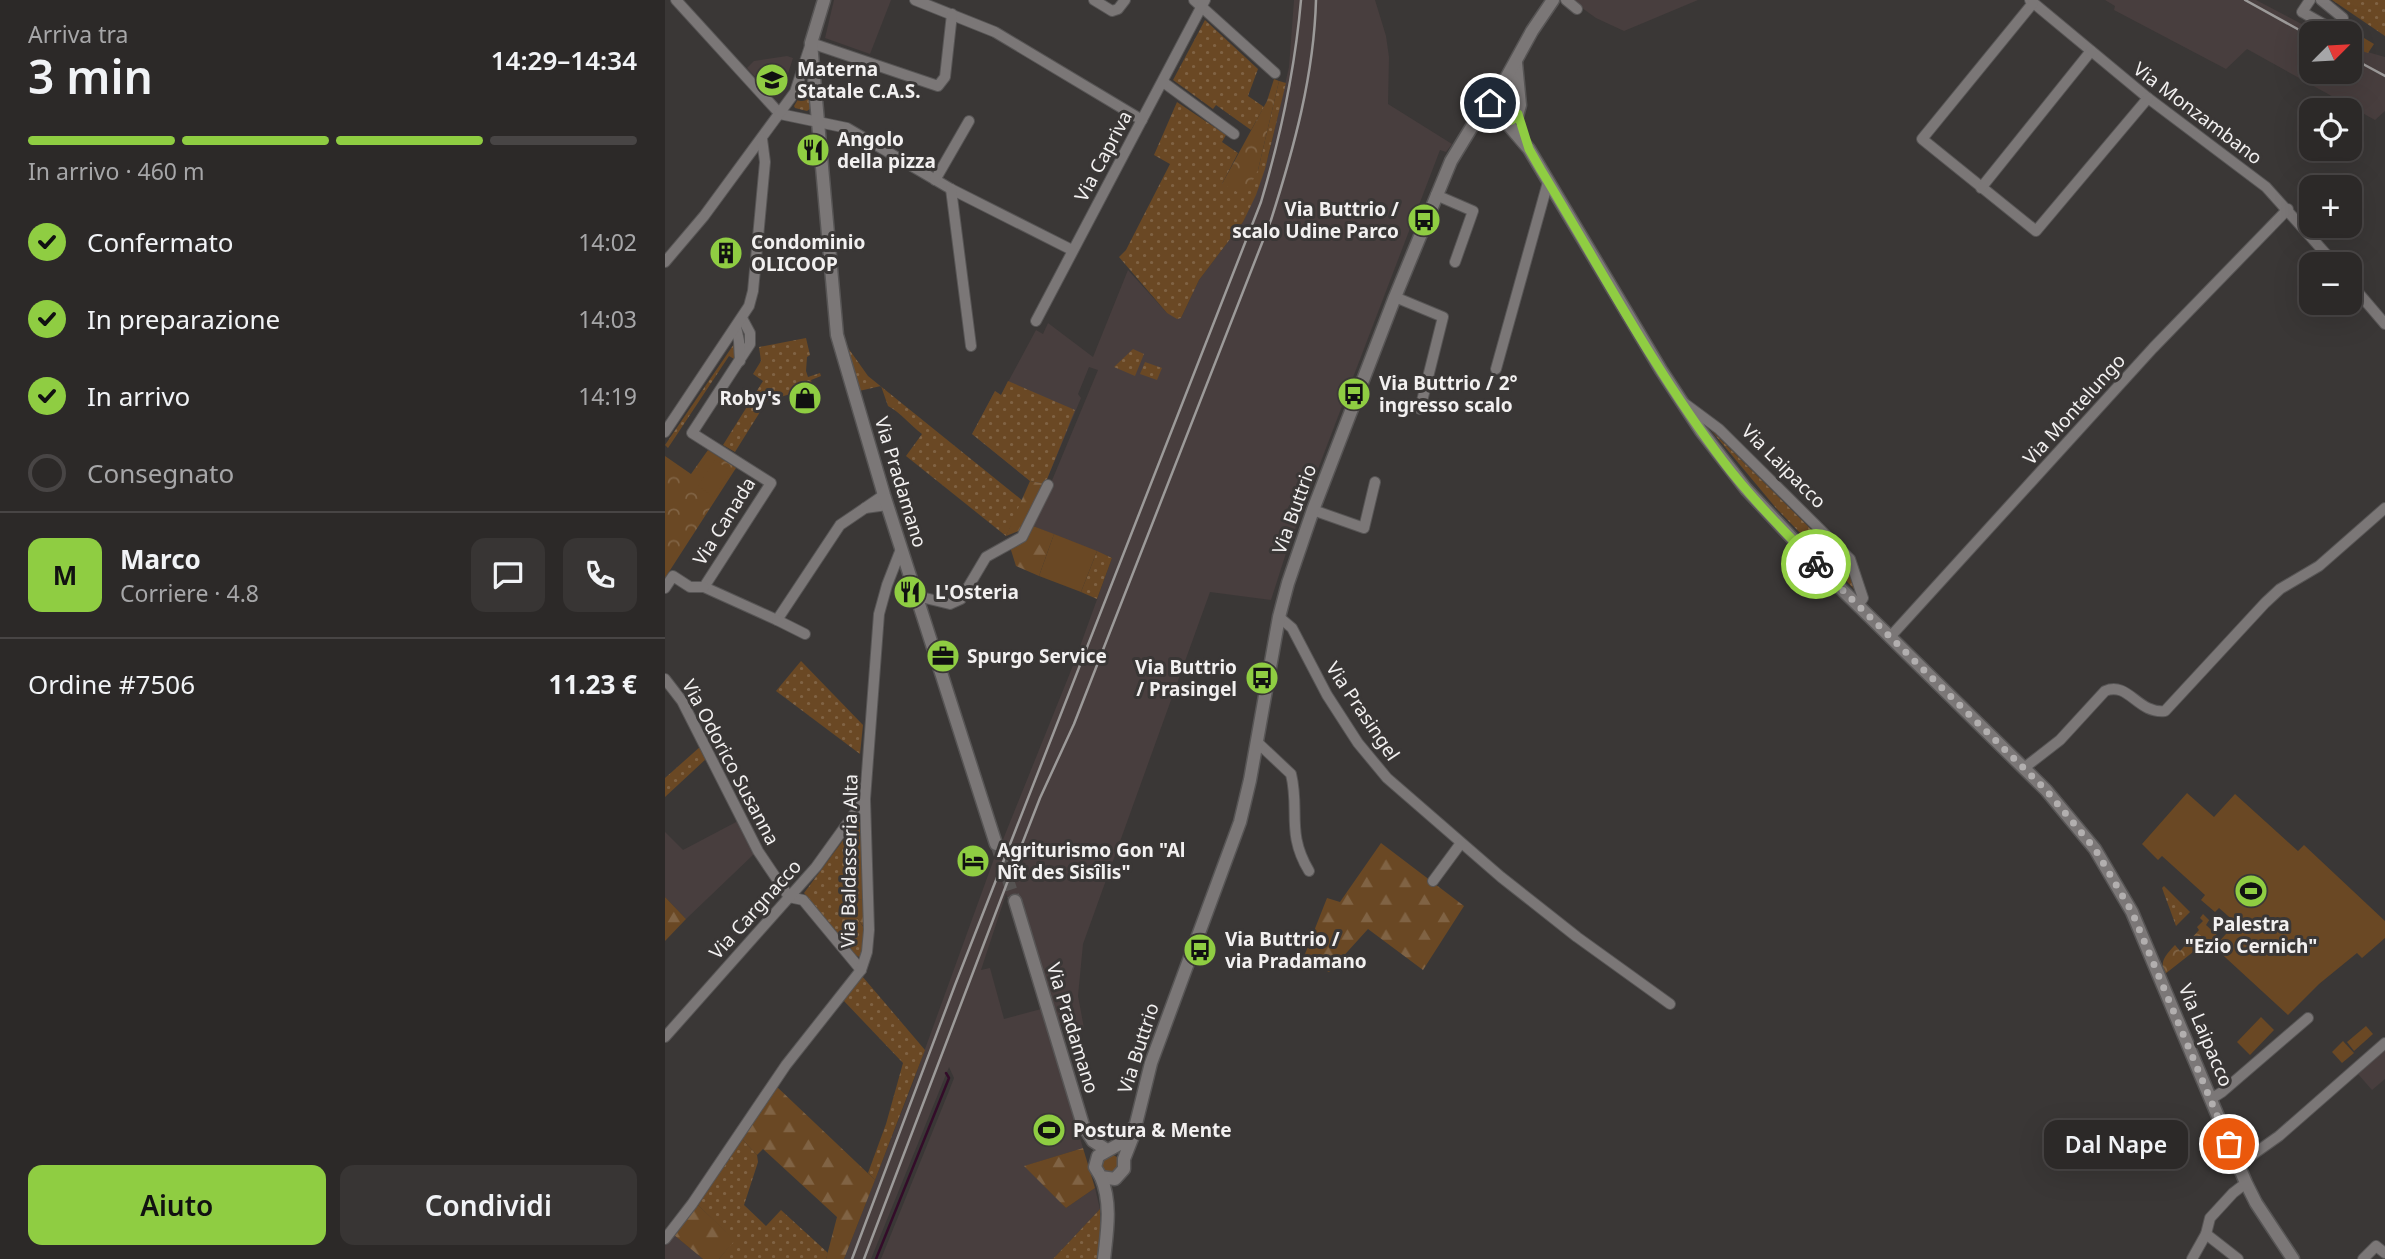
<!DOCTYPE html>
<html lang="it">
<meta charset="utf-8">
<style>
:root{--surface:#2c2928;--page:#383534;--text:#f1f3f6;--muted:#a6a6a8;--line:#484545;--accent:#8fcd42}
body{margin:0;font-family:"Noto Sans",sans-serif;background:var(--page);color:var(--text);height:100vh;display:flex;flex-direction:column;font-size:26px;white-space:nowrap}
*{box-sizing:border-box;margin:0}
p{font-size:23px;color:var(--muted)}
.icon{flex:none;width:38px;height:38px;fill:none;stroke:currentColor;stroke-width:2;stroke-linecap:round;stroke-linejoin:round}
.map{position:relative;flex:1;overflow:hidden}
.sheet{display:flex;flex-direction:column;background:var(--surface);width:665px}
.sheet>*{flex:none}
.needle{width:46px;rotate:66deg}
.fabs{position:absolute;left:1634px;top:21px;display:grid;gap:14px}
.fabs a{display:grid;place-items:center;width:63px;height:63px;border-radius:14px;background:var(--surface);box-shadow:0 7px 28px #0002,0 0 0 2px var(--line);font-size:35px}
.pin{position:absolute;display:grid;place-items:center;width:60px;height:60px;color:#fff;margin:-30px;border:4px solid #fff;border-radius:50%;box-shadow:0 2px 7px #0007}
.courier{position:absolute;display:grid;place-items:center;width:70px;height:70px;margin:-35px;border:5px solid #8fcd42;border-radius:50%;background:#fff;color:#222;box-shadow:0 2px 9px #0007}
.bubble{position:absolute;height:49px;border-radius:14px;background:var(--surface);box-shadow:0 7px 28px #0002,0 0 0 2px var(--line);font-size:23px;font-weight:600;line-height:49px;text-align:center}
.head em{font-style:normal;font-weight:600}
.head div{display:flex;flex-direction:column-reverse}
.head{display:flex;align-items:center;justify-content:space-between;height:119px;padding:0 28px}
h1{font-size:46px;font-weight:600;line-height:52px}
.bar{display:grid;grid-template-columns:repeat(4,1fr);gap:10px 7px;align-content:center;height:84px;padding:0 28px}
.bar i{height:9px;border-radius:5px;background:var(--line)}
.bar .current{background:var(--accent)}
.bar p{grid-column:span 4}
.line{display:flex;align-items:center;gap:18px;padding:0 28px;border-top:2px solid var(--line)}
.line div{flex:1}
.round{display:grid;place-items:center;flex:none;width:74px;height:74px;border-radius:14px;background:var(--page)}
ol{padding:0 28px;list-style:none}
li{display:flex;align-items:center;gap:21px;height:77px}
li p{margin-inline-start:auto}
li .icon{padding:7px;border-radius:50%;background:var(--accent);color:#111;stroke-width:4}
li:last-child{color:var(--muted)}
li i{width:38px;height:38px;border:4px solid var(--line);border-radius:50%}
.primary-button{display:flex;gap:14px;margin-top:auto;padding:14px 28px}
.primary-button a{flex:1;height:80px;border-radius:14px;background:var(--accent);color:#111;font-size:28px;font-weight:600;line-height:80px;text-align:center}
.primary-button a+a{background:var(--page);color:var(--text)}
main{display:flex;flex:1;min-height:0}
.map>svg:first-child{display:block}
</style>
<main>
<section class="sheet">
<div class="head"><div><h1>3 min</h1><p>Arriva tra</p></div><em>14:29–14:34</em></div>
<div class="bar"><i class="current"></i><i class="current"></i><i class="current"></i><i></i><p>In arrivo · 460 m</p></div>
<ol>
<li><svg class="icon" aria-label="check" viewBox="0 0 24 24"><path d="M5 12l5 5 9-10"/></svg>Confermato<p>14:02</p></li>
<li><svg class="icon" aria-label="check" viewBox="0 0 24 24"><path d="M5 12l5 5 9-10"/></svg>In preparazione<p>14:03</p></li>
<li><svg class="icon" aria-label="check" viewBox="0 0 24 24"><path d="M5 12l5 5 9-10"/></svg>In arrivo<p>14:19</p></li>
<li><i></i>Consegnato</li>
</ol>
<div class="line" style="height:126px"><b class="round" style="background:var(--accent);color:#111">M</b><div><b>Marco</b><p>Corriere · 4.8</p></div><a class="round"><svg class="icon" aria-label="chat" viewBox="0 0 24 24"><path d="M4 5h16v11H9l-5 4z"/></svg></a><a class="round"><svg class="icon" aria-label="phone" viewBox="0 0 24 24"><path d="M5 4h4l2 5-3 2q2 4 5 5l2-3 5 2v4C11 20 4 13 5 4z"/></svg></a></div>
<div class="line" style="height:91px"><div>Ordine #7506</div><b>11.23 €</b></div>
<div class="primary-button"><a>Aiuto</a><a>Condividi</a></div>
</section>
<div class="map">
<svg width="1720" height="1259" viewBox="0 0 1720 1259">
<defs>
<pattern id="grass-dots" width="8" height="8" patternUnits="userSpaceOnUse" patternTransform="scale(1.75)"><rect width="8" height="8" fill="#6a4824"/><path d="M2 2h.1M6 6h.1" fill="none" stroke="#806344" stroke-width="1.8" stroke-linecap="round"/></pattern>
<pattern id="forest-firs" width="22" height="20" patternUnits="userSpaceOnUse" patternTransform="scale(1.75)"><rect width="22" height="20" fill="#6a4824"/><path d="M5 1l3.5 6h-7zM16 11l3.5 6h-7z" fill="#806344"/></pattern>
<pattern id="park-crowns" width="20" height="18" patternUnits="userSpaceOnUse" patternTransform="scale(1.75)"><rect width="20" height="18" fill="#6a4824"/><path d="M2 6a3 3 0 1 1 6 0M12 15a3 3 0 1 1 6 0" fill="none" stroke="#806344"/></pattern>
</defs>
<rect width="100%" height="100%" fill="#3a3736"/>
<g fill="#483e3e">
<polygon points="169,0 226,0 205,54 160,38"/>
<polygon points="629,0 710,0 721,36 724,57 723,104 787,144 781,152 775,150 622,550 606,600 545,592 418,944 413,996 419,1028 394,1024 356,898 345,902 341,894 316,970 325,968 339,1019 376,1009 418,1148 360,1166 401,1208 430,1188 435,1209 388,1259 216,1259 284,1091 289,1078 284,1067 206,1259 179,1259 247,1085 330,856 327,847 337,842 409,663 447,558 368,526 433,370 424,367 413,394 416,398 380,484 365,481 307,434 330,391 336,395 371,330 378,334 383,323 428,357 463,270 502,313 516,318 534,280 578,222 604,154 624,67"/>
<polygon points="906,0 1033,0 959,31 931,18"/>
<polygon points="1440,0 1591,0 1654,33 1647,33 1647,72 1685,72 1685,47 1720,57 1720,111 1710,120 1582,49 1561,69 1449,10 1450,6"/>
<polygon points="122,56 128,58 119,86 102,90 82,68 89,61"/>
<polygon points="73,821 89,854 21,919 0,897 0,832 18,850"/>
<polygon points="1720,1050 1720,1079 1707,1090 1693,1074"/>
<polygon points="9,1235 38,1259 0,1259 0,1245"/>
</g>
<g fill="url(#grass-dots)">
<polygon points="1667,0 1720,0 1720,36"/>
<polygon points="540,20 593,69 583,96 599,107 586,130 551,105 548,109 508,80"/>
<polygon points="614,81 621,83 600,169 591,195 578,222 534,280 516,318 512,319 502,313 454,257 461,250 505,164 489,155 512,102 561,135 557,142 573,153 557,184 593,170"/>
<polygon points="140,88 144,90 146,108 142,111 130,108 129,106"/>
<polygon points="141,338 145,355 142,357 141,371 143,377 155,373 156,376 146,380 148,387 109,399 108,395 105,396 70,452 58,445 98,381 88,374 96,361 94,347"/>
<polygon points="69,344 71,345 71,360 64,356 3,448 0,445"/>
<path d="M181,345L203,376L358,501L341,536L241,456L257,434C245,425 236,413 223,406L216,386L194,391Z"/>
<polygon points="468,349 479,354 470,376 449,367"/>
<polygon points="480,362 497,368 492,380 475,374"/>
<polygon points="343,381 410,410 380,484 365,481 307,434 330,391 336,395"/>
<polygon points="1045,429 1181,564 1192,592 1111,508"/>
<polygon points="432,551 447,558 432,599 416,592"/>
<polygon points="136,661 198,725 195,754 111,691"/>
<polygon points="36,746 42,758 0,797 0,778"/>
<polygon points="193,820 197,820 201,898 182,903 201,931 198,955 194,957 189,954 139,893"/>
<polygon points="1499,886 1525,912 1511,926 1497,888"/>
<polygon points="197,976 260,1050 210,1180 203,1173 221,1124 238,1063 178,1000"/>
<polygon points="76,1138 92,1155 93,1162 79,1205 101,1226 116,1210 163,1253 161,1259 54,1259 69,1240 33,1205"/>
<polygon points="435,1209 435,1259 388,1259"/>
</g>
<g fill="url(#forest-firs)">
<polygon points="365,481 380,484 356,530 341,536"/>
<polygon points="368,526 389,534 374,576 351,566 345,547 362,540"/>
<polygon points="716,843 799,906 758,970 703,929 664,972 638,959 662,898 675,902"/>
<polygon points="0,897 21,919 0,941"/>
<polygon points="201,898 201,930 181,903"/>
<polygon points="111,1086 210,1180 179,1259 161,1259 172,1217 98,1149 92,1155 76,1138"/>
<polygon points="418,1148 430,1188 401,1208 359,1166"/>
<polygon points="33,1205 70,1240 54,1259 38,1259 9,1235"/>
</g>
<g fill="url(#park-crowns)">
<polygon points="1679,26 1709,44 1703,53 1685,47 1685,33 1673,33"/>
<polygon points="609,79 614,81 593,170 580,196 557,184 602,101"/>
<polygon points="43,450 71,468 0,578 0,456 26,474"/>
<path d="M1538,914L1544,920L1541,925L1556,939L1549,947L1542,941L1500,974C1494,961 1501,955 1510,945L1515,951L1534,930L1532,927L1538,921L1535,918Z"/>
</g>
<g fill="#6a4824">
<polygon points="50,460 66,471 49,497 33,486"/>
<polygon points="389,534 432,551 416,592 374,576"/>
<polygon points="1522,793 1549,817 1570,794 1633,851 1639,845 1720,921 1720,938 1697,958 1692,953 1654,984 1623,1015 1549,947 1571,923 1554,908 1550,912 1536,900 1540,895 1497,856 1493,860 1477,844"/>
<polygon points="1596,1017 1609,1030 1585,1055 1572,1042"/>
<polygon points="1701,1026 1708,1034 1689,1051 1682,1042"/>
<polygon points="1678,1041 1689,1053 1677,1063 1667,1052"/>
<polygon points="446,1154 452,1157 455,1163 451,1173 438,1172 435,1160"/>
</g>
<g fill="none" stroke-linecap="round" stroke-linejoin="round">
<polyline stroke="#330c29" stroke-width="2.5" points="211,1259 284,1078 281,1073"/>
<polyline stroke="#565352" stroke-width="12" stroke-dasharray="12 6" stroke-linecap="butt" points="331,844 350,901"/>
<defs>
<g id="minor">
<polyline points="11,0 115,114"/>
<polyline points="250,0 330,32 477,120"/>
<polyline points="429,0 447,11 453,9 460,0"/>
<polyline points="529,0 610,73"/>
<polyline points="901,0 912,9"/>
<polyline points="1365,0 1483,98 1601,187 1670,264"/>
<polyline points="1645,0 1637,12 1669,30 1678,18 1656,0"/>
<polyline points="1368,3 1257,139 1371,231 1483,98"/>
<polyline points="498,82 569,134"/>
<polyline points="115,114 182,128 286,189 407,250"/>
<polyline points="270,180 304,121"/>
<polyline points="1316,188 1426,51"/>
<polyline points="286,189 306,346"/>
<polyline points="771,195 808,211 790,262"/>
<polyline points="0,262 39,216 130,92 146,43 273,86 280,77 287,14"/>
<polyline points="1685,283 1720,324"/>
<polyline points="730,297 778,317 755,409"/>
<polyline points="77,318 85,333 85,344 27,433 106,483 39,587 112,620 175,525 200,508"/>
<polyline points="371,321 540,0"/>
<polyline points="71,327 74,341 75,361"/>
<polyline points="831,369 883,182"/>
<polyline points="1019,403 1054,429 1185,559 1198,598 1193,605"/>
<polyline points="0,432 84,306 88,291 100,162 97,139"/>
<polyline points="219,495 200,508 222,505"/>
<polyline points="648,510 699,528 710,482"/>
<polyline points="0,588 8,576 25,587 39,587"/>
<polyline points="252,596 285,604 296,599 321,557 357,537 383,485"/>
<polyline points="614,617 627,628 662,695 693,743 722,778 836,877 912,937 1005,1004"/>
<polyline points="112,620 140,634"/>
<polyline points="1225,637 1488,348 1623,209"/>
<polyline points="0,679 17,701 93,851 124,897"/>
<path d="M592,742L626,774C635,811 621,833 644,871"/>
<path d="M1359,768L1395,740L1440,691C1464,681 1472,714 1500,711L1600,603L1615,589L1654,566L1720,508"/>
<polyline points="768,881 796,843"/>
<polyline points="124,897 138,900 196,970"/>
<polyline points="0,1037 151,867 200,799"/>
<polyline points="1546,1099 1557,1092 1643,1018"/>
<polyline points="1573,1165 1614,1136 1720,1043"/>
<polyline points="1541,1234 1573,1259"/>
<polyline points="0,1239 27,1204 121,1065 196,970 202,952 204,930 200,799 214,614 222,585 236,549"/>
<polyline points="1527,1259 1541,1234 1545,1218 1568,1193 1581,1183"/>
<polyline points="1698,1259 1711,1246 1720,1253"/>
</g>
<g id="tertiary">
<polyline points="159,0 146,43 172,335 219,495 331,844"/>
<polyline points="841,122 864,149 996,370 1036,431 1081,489 1157,570 1381,790 1430,849 1467,912 1581,1183 1591,1203 1628,1259"/>
<polyline points="809,123 829,118 841,122 852,116 855,105 851,63"/>
<polyline points="350,901 418,1125 428,1141 442,1150"/>
<polyline points="469,1127 458,1142 433,1156 430,1167 436,1177 450,1179 459,1169 459,1159 468,1136 486,1063 575,822 585,780 614,617 623,583 648,510 730,297 786,161 814,115 833,93 867,31 888,0"/>
<path d="M436,1177C447,1203 442,1232 439,1259"/>
</g>
</defs>
<use href="#minor" stroke="#575555" stroke-width="12"/>
<use href="#tertiary" stroke="#575555" stroke-width="15"/>
<use href="#minor" stroke="#7b7777" stroke-width="10"/>
<use href="#tertiary" stroke="#7b7777" stroke-width="12"/>
<g stroke="#9c9a99" stroke-width="2.5">
<polyline points="1580,0 1647,37"/>
<polyline points="1685,57 1720,76"/>
<path d="M187,1259L290,985L596,202C616,135 630,69 636,0"/>
<path d="M199,1259L350,862L375,798L409,724L606,220C629,148 649,75 651,0"/>
</g>
</g>
<g fill="none" stroke-linecap="round" stroke-linejoin="round">
<polyline stroke="#b2afaf" stroke-width="7" stroke-dasharray="0 12.6" points="1151,564 1381,790 1430,849 1467,912 1564,1144"/>
<path stroke="#8fcd42" stroke-width="9" d="M825,103L827,115C836,124 846,124 853,114L864,149L876,170C935,267 989,370 1058,461C1086,498 1119,531 1151,564"/>
</g>
<defs>
<symbol id="school-disc" viewBox="-11 -11 22 22"><circle r="9.5" fill="#8fcd42" stroke="#3a3736"/><path d="M0-5L7-2L0 1L-7-2ZM-4 1L0 2.5L4 1V4Q0 6-4 4Z" fill="#111"/></symbol>
<symbol id="restaurant-disc" viewBox="-11 -11 22 22"><circle r="9.5" fill="#8fcd42" stroke="#3a3736"/><path d="M-5-6h1v4h1v-4h1v4h1v-4h1v5L-1.5 .5V6h-2V.5L-5-1ZM5-6V6H3V1.5H1.5Q1.5-4 5-6Z" fill="#111"/></symbol>
<symbol id="bus-disc" viewBox="-11 -11 22 22"><circle r="9.5" fill="#8fcd42" stroke="#3a3736"/><path d="M-5-6H5V4H4V6H2V4H-2V6H-4V4H-5ZM-3.5-4V0h7V-4ZM-3.5 1.2v1.5H-2V1.2ZM2 1.2v1.5H3.5V1.2Z" fill="#111"/></symbol>
<symbol id="building-disc" viewBox="-11 -11 22 22"><circle r="9.5" fill="#8fcd42" stroke="#3a3736"/><path d="M-4-6H4V6H1V3H-1V6H-4ZM-2.5-4.3h1.7v1.8h-1.7ZM.8-4.3h1.7v1.8H.8ZM-2.5-1h1.7V.8h-1.7ZM.8-1h1.7V.8H.8Z" fill="#111"/></symbol>
<symbol id="shop-disc" viewBox="-11 -11 22 22"><circle r="9.5" fill="#8fcd42" stroke="#3a3736"/><path d="M-5-2.5h2.3a2.7 3.5 0 0 1 5.4 0H5L5.5 6h-11ZM-1.5-2.5h3a1.5 2.3 0 0 0-3 0Z" fill="#111"/></symbol>
<symbol id="office-disc" viewBox="-11 -11 22 22"><circle r="9.5" fill="#8fcd42" stroke="#3a3736"/><path d="M-6-3h4V-5.5h4V-3h4V5H-6ZM-1-4.5V-3h2v-1.5ZM-6 0V1H6V0Z" fill="#111"/></symbol>
<symbol id="hotel-disc" viewBox="-11 -11 22 22"><circle r="9.5" fill="#8fcd42" stroke="#3a3736"/><path d="M-6-4.5h1.5V1H6V5H4.5V3h-9V5H-6ZM-4 0a1.8 1.8 0 1 1 3.6 0ZM.5 0V-2.5h3Q6-2.5 6 0Z" fill="#111"/></symbol>
<symbol id="stadium-disc" viewBox="-11 -11 22 22"><circle r="9.5" fill="#8fcd42" stroke="#3a3736"/><path d="M0-5a6.5 5 0 1 0 0 10a6.5 5 0 1 0 0-10ZM-3.5-1.8h7v3.6h-7Z" fill="#111"/></symbol>
</defs>
<g fill-rule="evenodd">
<use href="#school-disc" x="88" y="61" width="38" height="38"/>
<use href="#restaurant-disc" x="129" y="131" width="38" height="38"/>
<use href="#bus-disc" x="740" y="201" width="38" height="38"/>
<use href="#building-disc" x="42" y="234" width="38" height="38"/>
<use href="#bus-disc" x="670" y="375" width="38" height="38"/>
<use href="#shop-disc" x="121" y="379" width="38" height="38"/>
<use href="#restaurant-disc" x="226" y="573" width="38" height="38"/>
<use href="#office-disc" x="259" y="637" width="38" height="38"/>
<use href="#bus-disc" x="578" y="659" width="38" height="38"/>
<use href="#hotel-disc" x="289" y="842" width="38" height="38"/>
<use href="#stadium-disc" x="1567" y="872" width="38" height="38"/>
<use href="#bus-disc" x="516" y="931" width="38" height="38"/>
<use href="#stadium-disc" x="365" y="1111" width="38" height="38"/>
</g>
<g text-anchor="middle" stroke-width="6" stroke-linejoin="round" paint-order="stroke">
<g font-size="19" font-weight="bold" fill="#f2f0f0" stroke="#3a3736" text-anchor="start">
<text x="132" y="76">Materna<tspan x="132" dy="22">Statale C.A.S.</tspan></text>
<text x="172" y="146">Angolo<tspan x="172" dy="22">della pizza</tspan></text>
<text x="734" y="216" text-anchor="end">Via Buttrio /<tspan x="734" dy="22">scalo Udine Parco</tspan></text>
<text x="86" y="249">Condominio<tspan x="86" dy="22">OLICOOP</tspan></text>
<text x="714" y="390">Via Buttrio / 2°<tspan x="714" dy="22">ingresso scalo</tspan></text>
<text x="116" y="405" text-anchor="end">Roby's</text>
<text x="270" y="599">L'Osteria</text>
<text x="302" y="663">Spurgo Service</text>
<text x="572" y="674" text-anchor="end">Via Buttrio<tspan x="572" dy="22">/ Prasingel</tspan></text>
<text x="332" y="857">Agriturismo Gon "Al<tspan x="332" dy="22">Nît des Sisîlis"</tspan></text>
<text x="1586" y="931" text-anchor="middle">Palestra<tspan x="1586" dy="22">"Ezio Cernich"</tspan></text>
<text x="560" y="946">Via Buttrio /<tspan x="560" dy="22">via Pradamano</tspan></text>
<text x="408" y="1137">Postura &amp; Mente</text>
</g>
<g font-size="19" fill="#f2f0f0" stroke="#3a3736">
<text transform="translate(1533 113) rotate(37)" y="7">Via Monzambano</text>
<text transform="translate(438 156) rotate(-62)" y="7">Via Capriva</text>
<text transform="translate(1409 409) rotate(-48)" y="7">Via Montelungo</text>
<text transform="translate(1119 466) rotate(45)" y="7">Via Laipacco</text>
<text transform="translate(236 482) rotate(73)" y="7">Via Pradamano</text>
<text transform="translate(629 509) rotate(-70)" y="7">Via Buttrio</text>
<text transform="translate(59 521) rotate(-58)" y="7">Via Canada</text>
<text transform="translate(698 711) rotate(56)" y="7">Via Prasingel</text>
<text transform="translate(66 762) rotate(62)" y="7">Via Odorico Susanna</text>
<text transform="translate(184 861) rotate(-89)" y="7">Via Baldasseria Alta</text>
<text transform="translate(90 909) rotate(-48)" y="7">Via Cargnacco</text>
<text transform="translate(408 1028) rotate(73)" y="7">Via Pradamano</text>
<text transform="translate(1541 1035) rotate(67)" y="7">Via Laipacco</text>
<text transform="translate(473 1048) rotate(-72)" y="7">Via Buttrio</text>
</g>
</g>
</svg>
<div class="fabs">
<a><svg class="needle" viewBox="-14 -14 28 28"><path d="M0-13l5 13h-10z" fill="#e53935"/><path d="M0 13l5-13h-10z" fill="#a6a6a8"/></svg></a>
<a><svg class="icon" aria-label="locate" viewBox="0 0 24 24"><circle cx="12" cy="12" r="6"/><path d="M12 2v4M12 18v4M2 12h4M18 12h4"/></svg></a>
<a>+</a>
<a>−</a>
</div>
<div class="pin" style="left:1564px;top:1144px;background:#ea580c"><svg class="icon" aria-label="bag" viewBox="0 0 24 24"><path d="M5 8h14l-1 12H6zM9 8a3 3 0 0 1 6 0"/></svg></div>
<div class="pin" style="left:825px;top:103px;background:#1f2937"><svg class="icon" aria-label="home" viewBox="0 0 24 24"><path d="M3 11l9-7 9 7M6 9v11h12V9"/></svg></div>
<div class="courier" style="left:1151px;top:564px"><svg class="icon" aria-label="bike" viewBox="0 0 24 24"><circle cx="6" cy="16" r="4"/><circle cx="18" cy="16" r="4"/><path d="M6 16l4-8h5l3 8M10 8l3 8H6M13 5h3"/></svg></div>
<div class="bubble" style="left:1379px;top:1120px;width:144px">Dal Nape</div>
</div>
</main>
